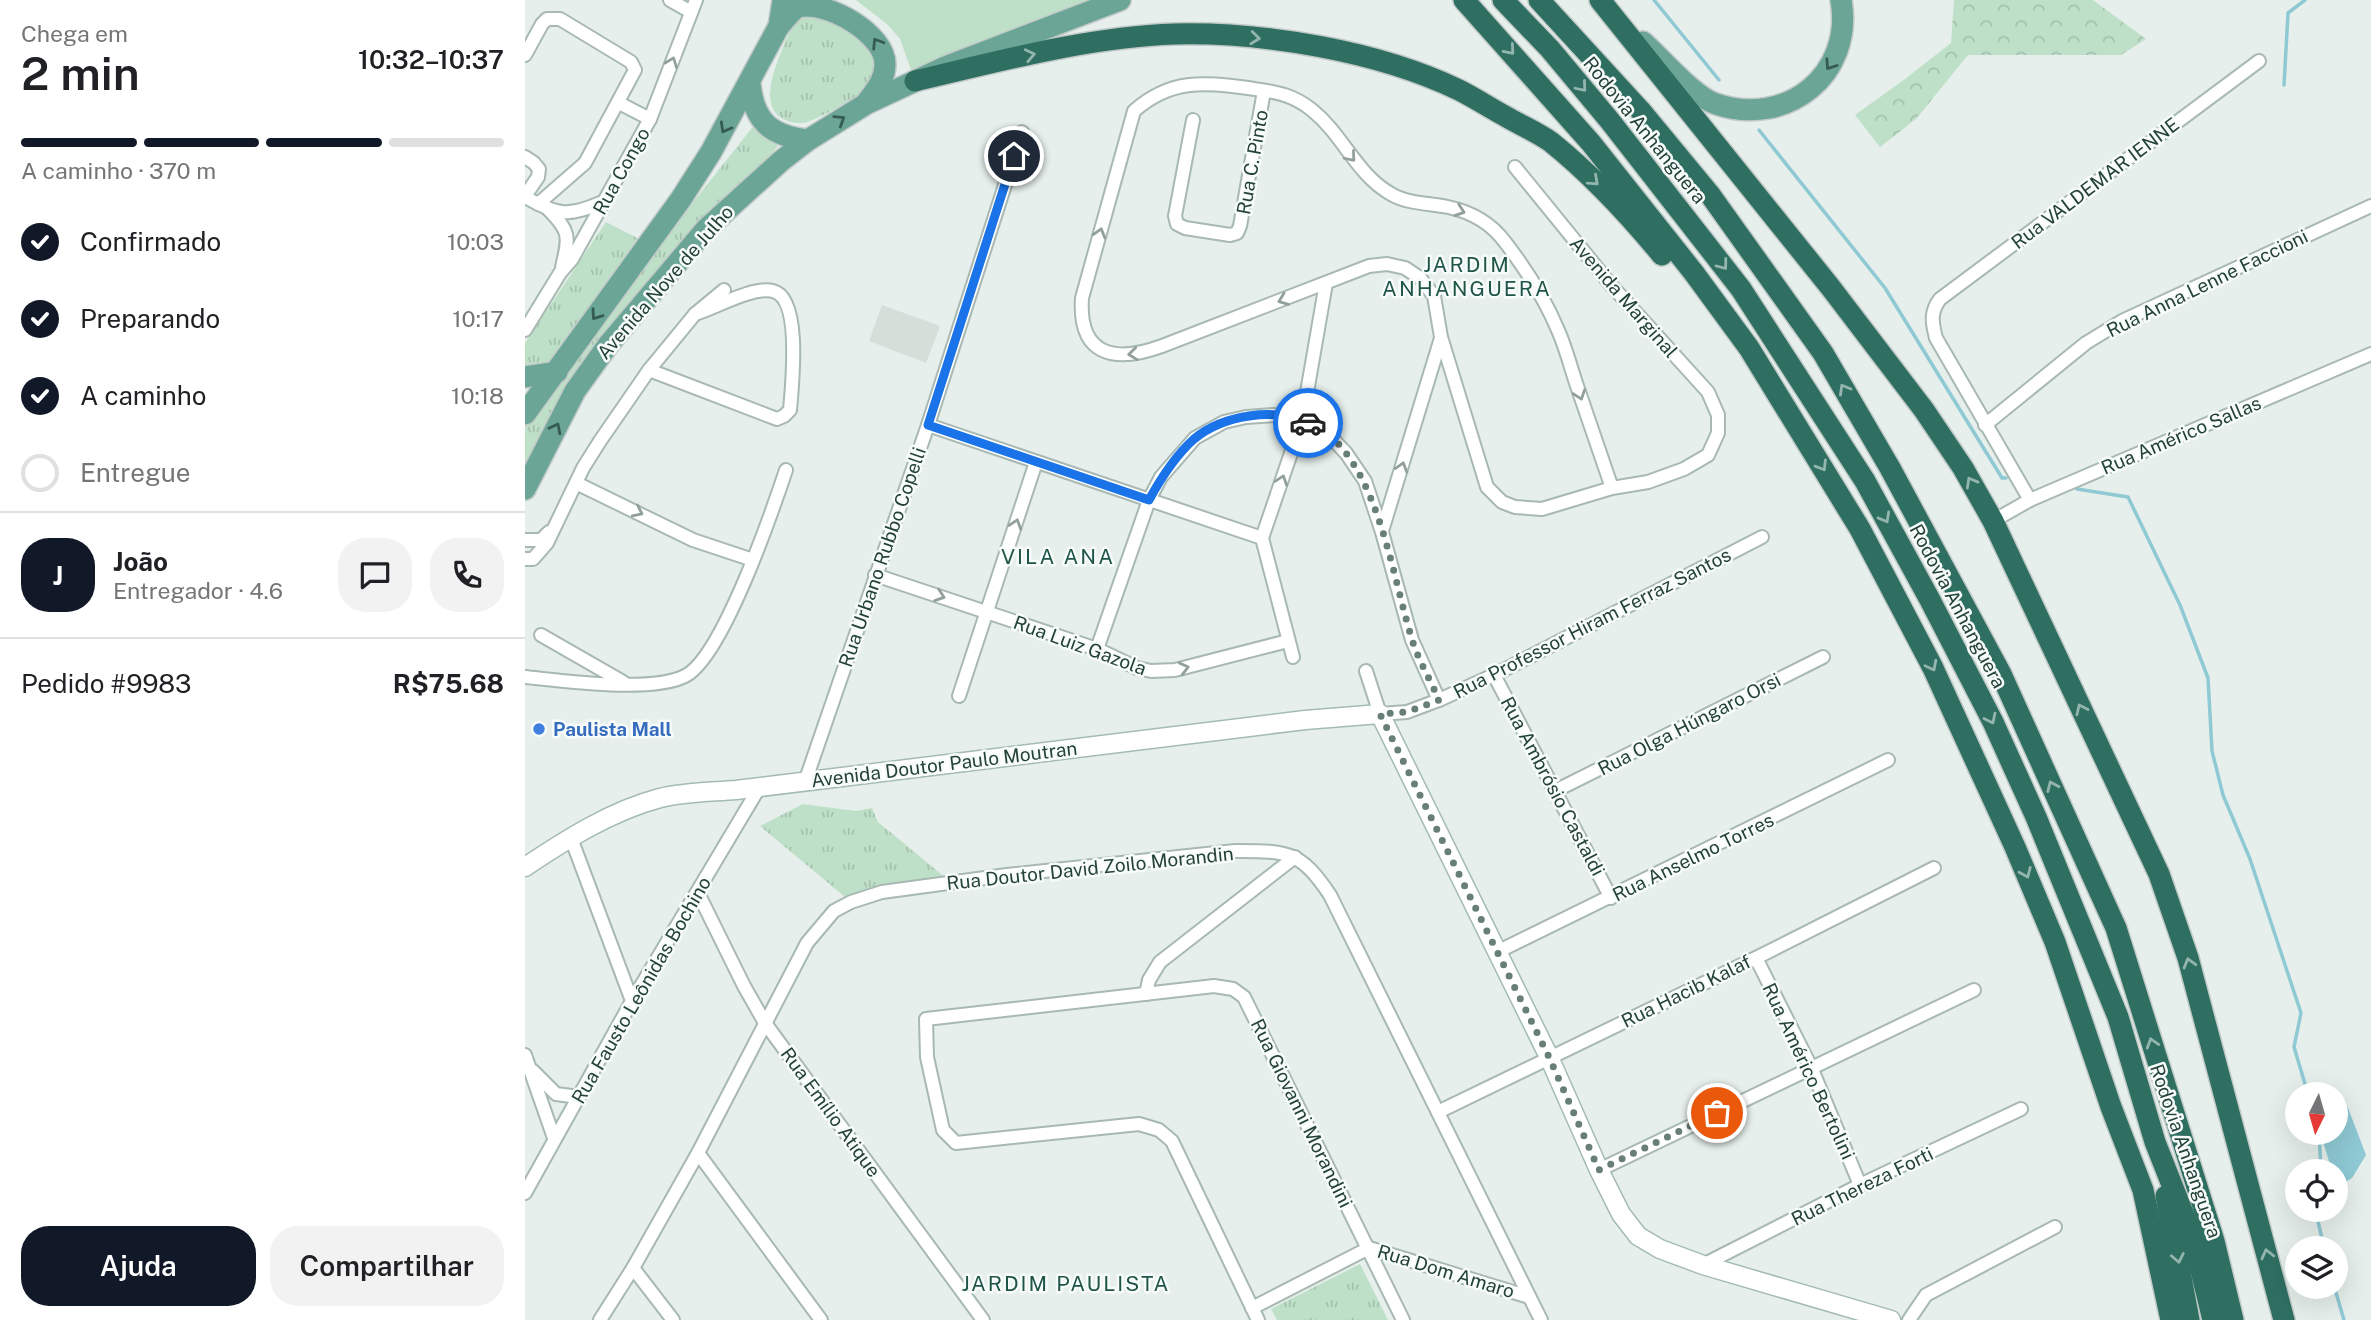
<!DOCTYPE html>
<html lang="pt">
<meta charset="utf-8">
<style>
:root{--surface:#fff;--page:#f2f2f2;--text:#202124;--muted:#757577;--line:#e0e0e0;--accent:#111827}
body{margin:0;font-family:"Public Sans",sans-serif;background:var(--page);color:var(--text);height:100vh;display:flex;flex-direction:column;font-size:26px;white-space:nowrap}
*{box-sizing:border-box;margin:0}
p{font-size:23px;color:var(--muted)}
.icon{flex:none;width:38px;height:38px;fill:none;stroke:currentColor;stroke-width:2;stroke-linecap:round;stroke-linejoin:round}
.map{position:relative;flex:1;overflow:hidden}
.sheet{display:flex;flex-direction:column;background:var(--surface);width:525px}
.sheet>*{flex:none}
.needle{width:46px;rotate:185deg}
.controls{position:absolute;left:1760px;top:1082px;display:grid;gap:14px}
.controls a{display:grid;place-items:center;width:63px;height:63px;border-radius:50%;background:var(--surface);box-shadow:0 7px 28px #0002;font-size:35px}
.pin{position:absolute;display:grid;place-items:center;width:60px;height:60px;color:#fff;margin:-30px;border:4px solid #fff;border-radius:50%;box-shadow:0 2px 7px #0007}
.courier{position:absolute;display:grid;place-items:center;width:70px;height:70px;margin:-35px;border:5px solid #1a73e8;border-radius:50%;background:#fff;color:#222;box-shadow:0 2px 9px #0007}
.summary em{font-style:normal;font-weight:600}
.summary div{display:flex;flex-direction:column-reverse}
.summary{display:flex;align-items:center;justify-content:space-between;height:119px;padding:0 21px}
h1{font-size:46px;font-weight:600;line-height:52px}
.bar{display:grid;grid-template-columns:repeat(4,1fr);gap:10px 7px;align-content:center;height:84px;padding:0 21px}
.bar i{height:9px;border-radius:5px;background:var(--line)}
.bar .current{background:var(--accent)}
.bar p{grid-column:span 4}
.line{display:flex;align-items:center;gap:18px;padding:0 21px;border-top:2px solid var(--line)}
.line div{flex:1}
.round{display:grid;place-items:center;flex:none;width:74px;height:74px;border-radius:28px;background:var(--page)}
ol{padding:0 21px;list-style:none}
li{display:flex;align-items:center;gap:21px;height:77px}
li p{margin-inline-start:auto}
li .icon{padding:7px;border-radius:50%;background:var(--accent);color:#fff;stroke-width:4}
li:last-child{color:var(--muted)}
li i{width:38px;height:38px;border:4px solid var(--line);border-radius:50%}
.action{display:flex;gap:14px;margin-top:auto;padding:14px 21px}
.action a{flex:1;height:80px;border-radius:28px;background:var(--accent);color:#fff;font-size:28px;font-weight:600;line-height:80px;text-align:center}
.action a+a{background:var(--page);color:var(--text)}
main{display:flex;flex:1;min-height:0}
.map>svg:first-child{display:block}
</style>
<main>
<section class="sheet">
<div class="summary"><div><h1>2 min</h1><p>Chega em</p></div><em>10:32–10:37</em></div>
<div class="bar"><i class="current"></i><i class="current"></i><i class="current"></i><i></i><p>A caminho · 370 m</p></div>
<ol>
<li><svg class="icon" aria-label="check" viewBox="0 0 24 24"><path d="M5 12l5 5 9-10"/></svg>Confirmado<p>10:03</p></li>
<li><svg class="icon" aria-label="check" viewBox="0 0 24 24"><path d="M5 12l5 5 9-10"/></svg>Preparando<p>10:17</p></li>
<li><svg class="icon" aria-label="check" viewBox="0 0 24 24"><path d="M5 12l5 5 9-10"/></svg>A caminho<p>10:18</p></li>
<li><i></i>Entregue</li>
</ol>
<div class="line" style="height:126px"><b class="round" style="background:var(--accent);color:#fff">J</b><div><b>João</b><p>Entregador · 4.6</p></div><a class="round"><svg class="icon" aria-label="chat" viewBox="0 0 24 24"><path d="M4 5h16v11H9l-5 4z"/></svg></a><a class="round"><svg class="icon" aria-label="phone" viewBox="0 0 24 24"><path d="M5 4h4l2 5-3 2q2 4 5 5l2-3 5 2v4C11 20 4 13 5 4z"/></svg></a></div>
<div class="line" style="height:91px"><div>Pedido #9983</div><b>R$75.68</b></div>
<div class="action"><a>Ajuda</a><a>Compartilhar</a></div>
</section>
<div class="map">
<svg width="1846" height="1320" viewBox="0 0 1846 1320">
<defs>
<pattern id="grass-tufts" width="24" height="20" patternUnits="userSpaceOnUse" patternTransform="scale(1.75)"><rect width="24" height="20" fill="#bfe0c8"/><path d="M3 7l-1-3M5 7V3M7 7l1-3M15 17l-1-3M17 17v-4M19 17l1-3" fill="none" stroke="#a4c1ad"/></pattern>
<pattern id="forest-crowns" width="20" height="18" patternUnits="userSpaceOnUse" patternTransform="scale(1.75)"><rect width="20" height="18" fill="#bfe0c8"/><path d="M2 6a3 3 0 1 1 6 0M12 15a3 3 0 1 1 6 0" fill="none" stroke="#a4c1ad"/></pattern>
</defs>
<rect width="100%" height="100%" fill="#e6efeb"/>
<polygon fill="#d4dfda" points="357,305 415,326 401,363 344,341"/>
<g fill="url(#grass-tufts)">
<path d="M305,13L353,54L348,87C328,98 307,112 285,121C277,125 266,123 258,119C226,102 263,40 272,15Z"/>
<polygon points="230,124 253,146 115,294 68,353 21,422 0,466 0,425 60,339"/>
<polygon points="81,222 114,239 28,364 0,369 0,343"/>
<polygon points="278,804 331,811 347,808 353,822 427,883 326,902 235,826"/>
<polygon points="835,1264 863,1320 752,1320 746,1309"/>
</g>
<polygon fill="url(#forest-crowns)" points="1429,0 1568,0 1621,39 1596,55 1443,55 1391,119 1355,147 1330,115 1380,79 1426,43"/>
<polygon fill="#bfe0c8" points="331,0 570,0 386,70 375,39 363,25"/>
<polygon fill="#8ec9d4" points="1811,1095 1820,1100 1841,1155 1827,1178 1812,1187 1811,1171 1807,1171 1795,1132 1811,1132"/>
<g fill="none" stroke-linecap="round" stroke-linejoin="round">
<g stroke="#8ec9d4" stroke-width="3.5">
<polyline points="1129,0 1194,80"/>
<polyline points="1759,85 1763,13 1780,0"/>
<polyline points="1234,130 1360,288 1477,478 1481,478"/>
<polyline points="1552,489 1603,497 1655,605 1683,678 1687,751 1698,795 1725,859 1776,1013 1769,1047 1783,1094"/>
<polyline points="1794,1132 1796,1171"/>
<polyline points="1793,1209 1793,1221 1799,1248"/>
<polyline points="1809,1286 1819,1320"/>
</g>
<defs>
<g id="street">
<polyline points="145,0 166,12"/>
<polyline points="0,55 17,24 22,19 35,19 106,62 110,70 60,163 13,204"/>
<polyline points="94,103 125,119"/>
<polyline points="668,120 650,216 652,224 660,228 705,235 712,233 715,226 739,91"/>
<polyline points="0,157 9,163 14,169 13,177 0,196"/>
<path d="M990,167L1086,285L1183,392L1193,415V433L1183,455L1159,469L1123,482L1087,488L1017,509L990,507L977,502L962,487L916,337L909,296L895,278L880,268L862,264L844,266L637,346C591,363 553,357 557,298L609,111C645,79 678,82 723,88C749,92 766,93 787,110C818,135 831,174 866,194C883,204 904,203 923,207C946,212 966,223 980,242C1000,268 1019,297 1032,328C1040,345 1045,365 1051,383C1063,418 1075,453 1087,488"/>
<path d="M0,197C35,216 43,217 80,201"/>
<path d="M23,209C46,232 44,237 37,267"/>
<polyline points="0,330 35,273 47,259 125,119 171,0"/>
<path d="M124,370L252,419L259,416L265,410C267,386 277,298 248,291C228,286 190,308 170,314"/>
<polyline points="403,425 737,538"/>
<polyline points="1460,425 1561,343 1597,321 1846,206"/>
<polyline points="51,483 168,540 228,560"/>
<path d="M1505,500L1411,338C1407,323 1405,312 1415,299L1734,61"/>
<polyline points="1468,521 1505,500 1846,354"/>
<polyline points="857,531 916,338"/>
<polyline points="737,538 777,421 801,283"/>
<polyline points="737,538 768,657"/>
<polyline points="0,540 16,540 24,532"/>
<polyline points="0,559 8,559 22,543 58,468 75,441 124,370 170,314 199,290"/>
<polyline points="350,575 572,649 612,668 626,671 650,670 763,641"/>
<polyline points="16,635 98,682"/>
<polyline points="572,649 624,500 636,477 670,438 699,422 721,417 749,415 777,421 801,432 821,453 840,481 857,532 887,640 914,700"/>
<polyline points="841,671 855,714 882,712 914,700 969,675 1237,537"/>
<polyline points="969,675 1086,898"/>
<path d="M0,677C40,681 126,693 160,676C197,658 247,512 261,470"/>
<polyline points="434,696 511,462"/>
<polyline points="280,782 403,425 497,132"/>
<polyline points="1030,791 1298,657"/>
<polyline points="46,838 107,1001"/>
<polyline points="173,893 219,986 240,1023 458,1320"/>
<polyline points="972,952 1363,760"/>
<polyline points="1231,958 1286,1067 1335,1185"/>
<polyline points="621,994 624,980 635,962 770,857"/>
<polyline points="0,1055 29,1138"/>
<polyline points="8,1071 31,1094 54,1097"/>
<polyline points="913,1112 1231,958 1409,868"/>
<polyline points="173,1153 296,1320"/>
<polyline points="1074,1170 1449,990"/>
<polyline points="0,1193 107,1001 234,788"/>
<polyline points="1178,1265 1335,1185 1496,1109"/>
<polyline points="108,1268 148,1320"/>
<polyline points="727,1308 844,1248 1004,1297"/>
<path d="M75,1320L108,1268L173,1153L282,943L309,911L326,902L357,892L482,875L710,851C762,851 775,850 805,895L1016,1320"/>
<polyline points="733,1320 647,1141 634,1130 614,1124 431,1143 418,1130 402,1057 401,1019 689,986 708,989 719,997 878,1320"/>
<polyline points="1384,1320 1401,1295 1530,1227"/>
</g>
<path id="secondary" d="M0,867C42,839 86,811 135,798C159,792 186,792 211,790L780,720L855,714L1024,1057L1074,1170L1096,1214L1113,1236L1135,1249L1178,1265L1366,1320"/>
<g id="primary">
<path d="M254,26C260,20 266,11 273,7C302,0 360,34 360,64C360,80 351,90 342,102"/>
<path d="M1118,42C1136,58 1169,97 1191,104C1262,128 1329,74 1316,0"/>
<path d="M225,84C229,122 246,136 283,140"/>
<polyline points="0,377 32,372"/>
<polyline points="0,414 156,199 186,152 254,26 258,0"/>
<polyline points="0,489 50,391 83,345 181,229 256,161 283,140 341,104 420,67 595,0"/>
</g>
<g id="highway">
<polyline points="939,0 1066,143 1169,273 1224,348 1335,529 1408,668 1490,847 1530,942 1586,1107 1618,1190 1646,1320"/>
<polyline points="978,0 1025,49 1085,121 1216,289 1340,481 1405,600 1468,722 1511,817 1593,1017 1630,1142 1668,1238 1688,1320"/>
<polyline points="1014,0 1115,110 1186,196 1298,353 1365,468 1476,674 1591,928 1689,1241 1708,1320"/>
<polyline points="1075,0 1306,288 1399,410 1438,468 1468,521 1634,874 1663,958 1759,1320"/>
<path d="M390,81C475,61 563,37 650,34C740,32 853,51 934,90C950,98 965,108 980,116C995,125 1012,132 1026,142C1067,175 1104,215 1137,255"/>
<polyline points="1641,1196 1664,1320"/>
</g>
</defs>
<use href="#street" stroke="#a8b8b2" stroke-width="16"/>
<use href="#secondary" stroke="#a4bbb3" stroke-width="21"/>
<use href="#primary" stroke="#c2cac8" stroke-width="24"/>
<use href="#highway" stroke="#c2cac8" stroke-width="24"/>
<use href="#street" stroke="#fff" stroke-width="12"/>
<use href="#secondary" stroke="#fff" stroke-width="18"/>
<use href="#primary" stroke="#6aa596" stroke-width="21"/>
<use href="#highway" stroke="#2f6f62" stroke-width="21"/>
</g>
<defs><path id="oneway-chevron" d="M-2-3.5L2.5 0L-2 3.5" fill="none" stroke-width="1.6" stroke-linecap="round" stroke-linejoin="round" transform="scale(1.75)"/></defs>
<g stroke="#93b5ae">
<use href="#oneway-chevron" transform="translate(730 38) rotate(6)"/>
<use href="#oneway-chevron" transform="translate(985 50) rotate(49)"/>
<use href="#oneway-chevron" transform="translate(505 55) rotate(-12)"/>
<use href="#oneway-chevron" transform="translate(1057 87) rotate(50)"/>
<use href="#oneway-chevron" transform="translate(1069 181) rotate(42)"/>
<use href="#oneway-chevron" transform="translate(1198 265) rotate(53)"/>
<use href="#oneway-chevron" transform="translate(1319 389) rotate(-120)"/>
<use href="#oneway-chevron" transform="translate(1297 466) rotate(59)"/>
<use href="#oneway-chevron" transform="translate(1446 482) rotate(-119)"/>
<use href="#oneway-chevron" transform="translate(1360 518) rotate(61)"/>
<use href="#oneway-chevron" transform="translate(1407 666) rotate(63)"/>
<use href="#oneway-chevron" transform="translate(1556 709) rotate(-115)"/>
<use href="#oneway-chevron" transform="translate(1466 719) rotate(64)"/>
<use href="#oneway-chevron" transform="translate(1527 786) rotate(-114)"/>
<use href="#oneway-chevron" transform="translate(1501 873) rotate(67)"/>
<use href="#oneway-chevron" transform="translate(1664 963) rotate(-106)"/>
<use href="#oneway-chevron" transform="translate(1627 1043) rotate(-107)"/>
<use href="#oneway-chevron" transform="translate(1742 1254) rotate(-104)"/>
<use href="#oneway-chevron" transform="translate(1653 1258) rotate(79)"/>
</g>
<g stroke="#365b51">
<use href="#oneway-chevron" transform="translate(352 43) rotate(-122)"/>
<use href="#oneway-chevron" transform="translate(1305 65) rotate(124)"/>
<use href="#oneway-chevron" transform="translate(315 120) rotate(-32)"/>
<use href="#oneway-chevron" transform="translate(200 128) rotate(119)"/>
<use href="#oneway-chevron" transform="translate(71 315) rotate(125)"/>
<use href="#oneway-chevron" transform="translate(31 428) rotate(-63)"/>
</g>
<g stroke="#92a09c">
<use href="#oneway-chevron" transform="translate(147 62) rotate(-69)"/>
<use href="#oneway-chevron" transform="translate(826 157) rotate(50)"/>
<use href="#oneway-chevron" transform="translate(935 211) rotate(19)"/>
<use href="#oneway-chevron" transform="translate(575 233) rotate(-74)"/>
<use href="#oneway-chevron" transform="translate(758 300) rotate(159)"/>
<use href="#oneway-chevron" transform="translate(608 354) rotate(173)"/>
<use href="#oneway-chevron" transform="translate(1055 395) rotate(71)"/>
<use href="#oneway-chevron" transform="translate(877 467) rotate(-73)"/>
<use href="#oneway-chevron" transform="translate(757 480) rotate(-71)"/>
<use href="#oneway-chevron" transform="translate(113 512) rotate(26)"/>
<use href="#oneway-chevron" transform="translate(491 524) rotate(-72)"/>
<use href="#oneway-chevron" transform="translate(415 596) rotate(19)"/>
<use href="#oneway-chevron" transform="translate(659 668) rotate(-14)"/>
</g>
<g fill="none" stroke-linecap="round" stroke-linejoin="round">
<path stroke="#687f78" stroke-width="7" stroke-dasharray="0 12.6" d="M783,423C789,426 797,429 802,433C854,476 867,574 886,636C892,658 905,679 914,700L882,712L855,714L1024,1057L1074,1170L1192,1113"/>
<path stroke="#1a73e8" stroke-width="9" d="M489,156L403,425L624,500C636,478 650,456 669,439C698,415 749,407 783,423"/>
</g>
<circle fill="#3f7fe0" stroke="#f7fbf9" stroke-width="2.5" cx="14" cy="729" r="7"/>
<g text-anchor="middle" stroke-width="5" stroke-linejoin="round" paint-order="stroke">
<g font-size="19" fill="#24423a" stroke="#f7fbf9">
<text transform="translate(1120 130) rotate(51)" y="7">Rodovia Anhanguera</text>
<text transform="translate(727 162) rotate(-80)" y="7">Rua C. Pinto</text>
<text transform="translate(96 171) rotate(-61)" y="7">Rua Congo</text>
<text transform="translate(1570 183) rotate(-37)" y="7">Rua VALDEMAR IENNE</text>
<text transform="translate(140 282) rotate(-49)" y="7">Avenida Nove de Julho</text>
<text transform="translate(1682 283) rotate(-26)" y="7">Rua Anna Lenne Faccioni</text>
<text transform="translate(1099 297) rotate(49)" y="7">Avenida Marginal</text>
<text transform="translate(1656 435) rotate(-23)" y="7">Rua Américo Sallas</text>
<text transform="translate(357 557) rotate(-71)" y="7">Rua Urbano Rubbo Copelli</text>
<text transform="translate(1433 606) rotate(62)" y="7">Rodovia Anhanguera</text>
<text transform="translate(1067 623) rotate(-27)" y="7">Rua Professor Hiram Ferraz Santos</text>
<text transform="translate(555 645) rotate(20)" y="7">Rua Luiz Gazola</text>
<text transform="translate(1164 724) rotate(-27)" y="7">Rua Olga Húngaro Orsi</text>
<text transform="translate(419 764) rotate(-7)" y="7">Avenida Doutor Paulo Moutran</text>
<text transform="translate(1028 786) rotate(62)" y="7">Rua Ambrósio Castaldi</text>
<text transform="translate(1168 857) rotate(-26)" y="7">Rua Anselmo Torres</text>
<text transform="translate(565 868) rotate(-6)" y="7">Rua Doutor David Zoilo Morandin</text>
<text transform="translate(116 990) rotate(-60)" y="7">Rua Fausto Leônidas Bochino</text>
<text transform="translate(1161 991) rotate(-26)" y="7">Rua Hacib Kalaf</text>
<text transform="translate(1284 1071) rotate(65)" y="7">Rua Américo Bertolini</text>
<text transform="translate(306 1112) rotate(54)" y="7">Rua Emílio Atique</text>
<text transform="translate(777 1113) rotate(64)" y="7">Rua Giovanni Morandini</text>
<text transform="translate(1661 1151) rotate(71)" y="7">Rodovia Anhanguera</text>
<text transform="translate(1337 1186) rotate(-26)" y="7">Rua Thereza Forti</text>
<text transform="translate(921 1271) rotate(17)" y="7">Rua Dom Amaro</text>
</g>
<g font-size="19" font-weight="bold" fill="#366cbe" stroke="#f7fbf9" text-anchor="start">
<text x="28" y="736">Paulista Mall</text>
</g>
<g font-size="21" letter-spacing="2" fill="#1f5548" stroke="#f7fbf9">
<text x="942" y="272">JARDIM<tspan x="942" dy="24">ANHANGUERA</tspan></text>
<text x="533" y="564">VILA ANA</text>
<text x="541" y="1291">JARDIM PAULISTA</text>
</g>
</g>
</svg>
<div class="controls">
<a><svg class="needle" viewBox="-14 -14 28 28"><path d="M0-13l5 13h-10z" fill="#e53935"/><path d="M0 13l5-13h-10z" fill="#757577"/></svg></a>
<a><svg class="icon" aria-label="locate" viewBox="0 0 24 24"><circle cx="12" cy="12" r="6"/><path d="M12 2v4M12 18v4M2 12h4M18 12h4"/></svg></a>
<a><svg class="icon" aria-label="layers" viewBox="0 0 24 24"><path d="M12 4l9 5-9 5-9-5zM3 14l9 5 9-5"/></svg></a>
</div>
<div class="pin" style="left:1192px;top:1113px;background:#ea580c"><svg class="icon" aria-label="bag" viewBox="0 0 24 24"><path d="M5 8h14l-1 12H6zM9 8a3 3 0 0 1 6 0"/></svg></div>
<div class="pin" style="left:489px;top:156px;background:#1f2937"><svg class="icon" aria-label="home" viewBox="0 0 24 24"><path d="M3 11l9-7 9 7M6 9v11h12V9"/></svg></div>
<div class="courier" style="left:783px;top:423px"><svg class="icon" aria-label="car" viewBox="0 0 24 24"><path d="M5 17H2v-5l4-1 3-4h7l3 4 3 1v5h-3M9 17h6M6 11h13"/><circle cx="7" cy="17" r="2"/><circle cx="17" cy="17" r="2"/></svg></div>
</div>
</main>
